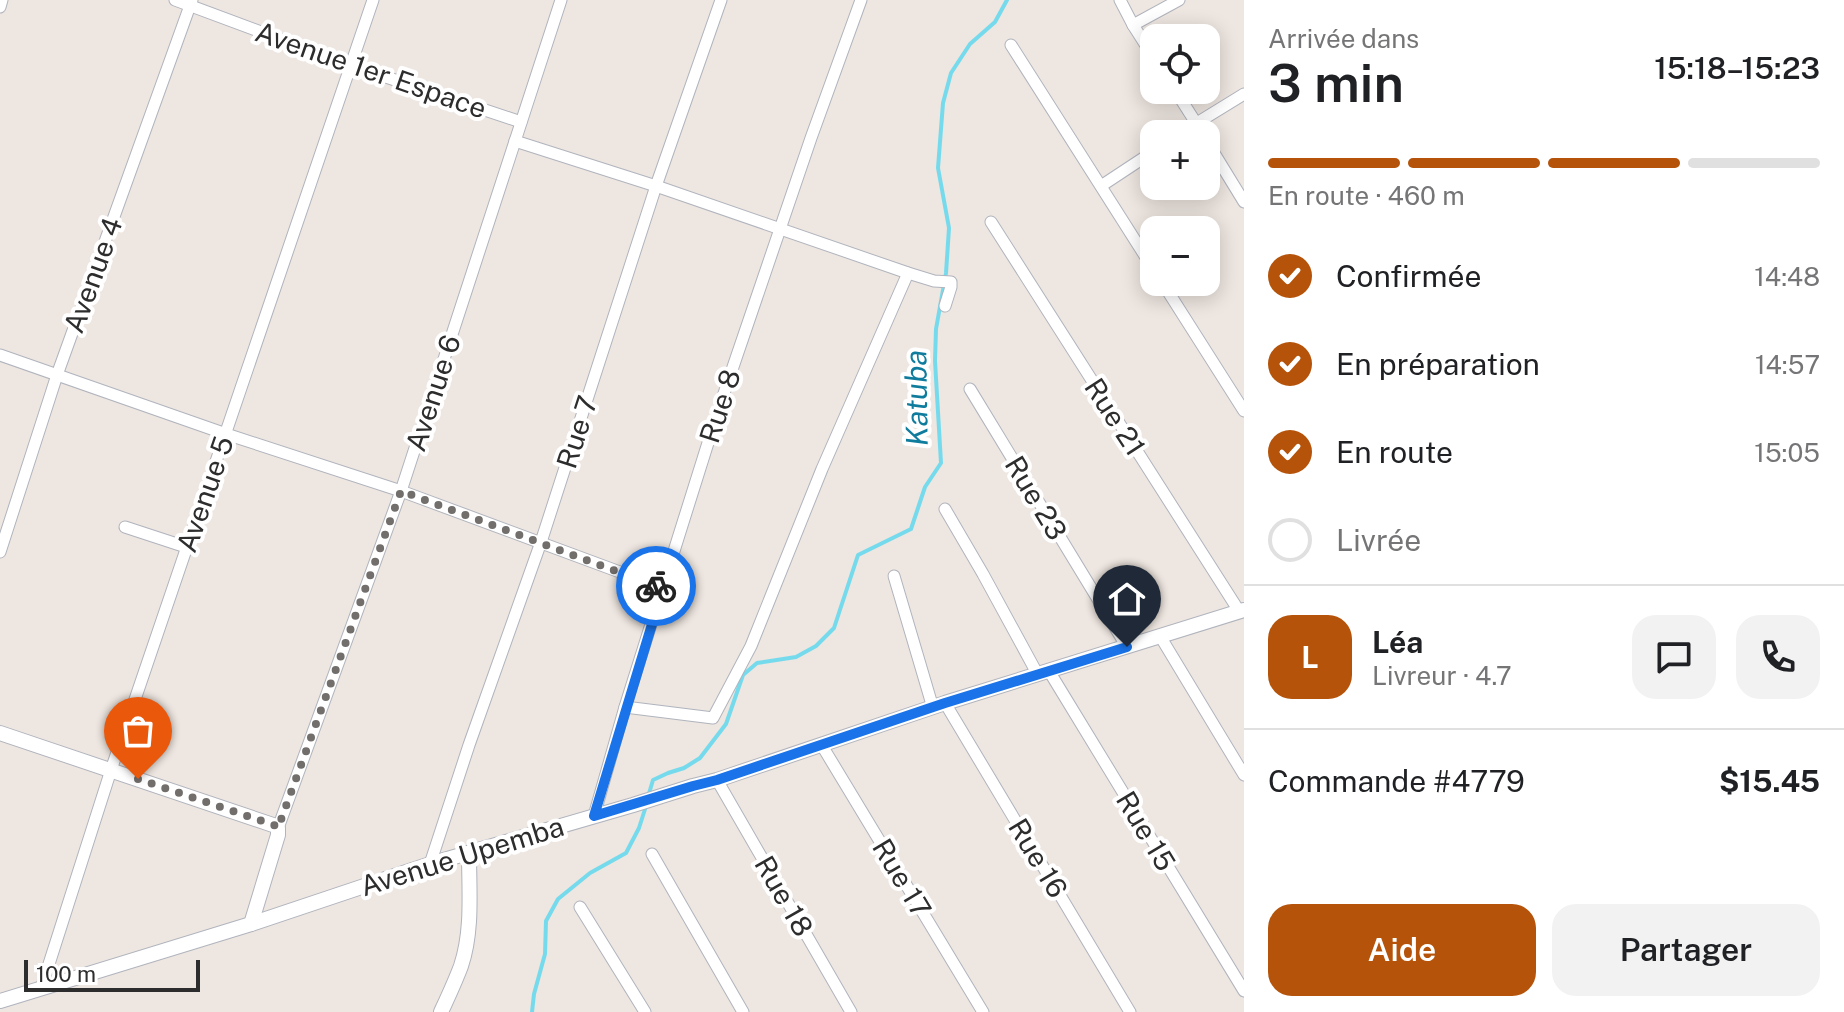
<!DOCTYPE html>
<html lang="fr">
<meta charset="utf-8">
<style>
:root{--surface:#fff;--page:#f2f2f2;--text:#202124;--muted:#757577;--line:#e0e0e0;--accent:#b45309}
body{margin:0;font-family:"Public Sans",sans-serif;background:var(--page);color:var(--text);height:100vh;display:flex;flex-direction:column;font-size:30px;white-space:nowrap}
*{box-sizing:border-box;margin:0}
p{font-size:26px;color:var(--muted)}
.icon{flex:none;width:44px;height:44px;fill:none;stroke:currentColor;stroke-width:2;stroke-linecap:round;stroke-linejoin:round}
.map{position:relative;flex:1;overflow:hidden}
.panel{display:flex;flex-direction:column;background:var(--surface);width:600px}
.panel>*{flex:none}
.fabs{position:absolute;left:1140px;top:24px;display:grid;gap:16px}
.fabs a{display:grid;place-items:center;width:80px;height:80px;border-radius:16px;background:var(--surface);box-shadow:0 4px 20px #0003;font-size:40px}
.scale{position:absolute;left:24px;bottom:20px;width:176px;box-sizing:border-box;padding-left:8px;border:4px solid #2d2d2d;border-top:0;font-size:22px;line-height:28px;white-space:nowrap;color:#2d2d2d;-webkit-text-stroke:6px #fff;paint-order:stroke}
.pin{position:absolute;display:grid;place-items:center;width:68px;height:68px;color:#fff;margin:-82px -34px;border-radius:50% 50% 50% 0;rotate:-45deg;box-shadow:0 0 8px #0007}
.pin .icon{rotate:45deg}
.courier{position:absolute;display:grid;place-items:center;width:80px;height:80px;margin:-40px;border:6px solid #1a73e8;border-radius:50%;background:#fff;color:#222;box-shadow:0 2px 10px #0007}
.headline em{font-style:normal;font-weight:600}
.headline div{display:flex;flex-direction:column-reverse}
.headline{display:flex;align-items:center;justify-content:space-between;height:136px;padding:0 24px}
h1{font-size:52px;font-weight:600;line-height:60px}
.bar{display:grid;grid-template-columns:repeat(4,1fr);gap:12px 8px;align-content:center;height:96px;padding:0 24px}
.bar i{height:10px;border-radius:6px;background:var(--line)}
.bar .selected{background:var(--accent)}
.bar p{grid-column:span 4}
.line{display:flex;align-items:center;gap:20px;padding:0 24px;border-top:2px solid var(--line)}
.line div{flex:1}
.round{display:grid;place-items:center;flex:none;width:84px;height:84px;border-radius:24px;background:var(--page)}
ol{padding:0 24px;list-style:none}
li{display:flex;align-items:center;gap:24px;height:88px}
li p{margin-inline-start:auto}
li .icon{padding:8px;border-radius:50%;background:var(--accent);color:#fff;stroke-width:4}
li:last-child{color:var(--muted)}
li i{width:44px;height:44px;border:4px solid var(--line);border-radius:50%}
.cta{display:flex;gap:16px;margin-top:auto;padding:16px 24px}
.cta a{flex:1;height:92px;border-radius:24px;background:var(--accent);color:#fff;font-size:32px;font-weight:600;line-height:92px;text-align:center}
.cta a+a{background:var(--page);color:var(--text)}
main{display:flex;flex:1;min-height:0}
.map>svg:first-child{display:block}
</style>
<main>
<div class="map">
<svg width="1244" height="1012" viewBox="0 0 1244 1012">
<rect width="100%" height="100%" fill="#eee6e0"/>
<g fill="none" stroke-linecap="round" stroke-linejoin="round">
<g stroke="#76daed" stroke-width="4">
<polyline points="648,797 653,780 668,773 684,768 700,758 726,724 743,675 757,663 796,657 816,646 834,628 858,555 911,529 925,487 941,463 935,361 936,329 946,273 949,228 938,168 943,103 951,73 970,44 995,22 1007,0"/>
<polyline points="532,1012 534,994 545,954 546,921 558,899 590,873 626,853 639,828 646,806"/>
</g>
<defs>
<g id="minor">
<polyline points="175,0 350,65 521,122"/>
<polyline points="1120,0 1133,25 1154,58"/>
<polyline points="0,7 2,0"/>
<polyline points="1133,25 1179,0"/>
<polyline points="1011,45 1154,270"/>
<polyline points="1175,90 1203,134"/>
<polyline points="1179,134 1244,94"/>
<polyline points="1206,140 1244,202"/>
<polyline points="515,141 656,186 908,273 934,281 951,282 951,287 945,306"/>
<polyline points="1101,186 1154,151"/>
<polyline points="991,222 1239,611"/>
<polyline points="1162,282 1244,411"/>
<polyline points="0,355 226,434 401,491 663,588"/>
<polyline points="970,389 1127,647"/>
<polyline points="945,509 983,574 1038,675"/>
<polyline points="125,527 186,547"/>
<polyline points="0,552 57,375 192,0"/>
<polyline points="894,576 933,708"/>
<polyline points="1160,636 1244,775"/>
<polyline points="1049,671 1244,991"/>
<polyline points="945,703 1130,1012"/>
<polyline points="625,707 713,718 751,646 822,469 908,273"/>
<polyline points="821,744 983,1012"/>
<polyline points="717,780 851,1012"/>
<polyline points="594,816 625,707 718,411 811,138 861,0"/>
<polyline points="278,828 401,491 561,0"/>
<polyline points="652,854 743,1012"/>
<polyline points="430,864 469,745 541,542 656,186 721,0"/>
<polyline points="580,907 645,1012"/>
<polyline points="41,989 111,770 373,0"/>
</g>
<g id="tertiary">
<polyline points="0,733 276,826 278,828 278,835 251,924"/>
<polyline points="0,1001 251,924 430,864 633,805 693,786 717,780 945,703 1244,610"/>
<path d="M441,1012C448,997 455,982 461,966C473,930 469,890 469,853"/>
</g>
</defs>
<use href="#minor" stroke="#b0b4bd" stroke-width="13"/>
<use href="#tertiary" stroke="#b0b4bd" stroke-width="16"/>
<use href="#minor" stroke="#fff" stroke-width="11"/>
<use href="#tertiary" stroke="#fff" stroke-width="14"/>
</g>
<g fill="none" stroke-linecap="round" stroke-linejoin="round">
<polyline stroke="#716e6c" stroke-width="8" stroke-dasharray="0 14.4" points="138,779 274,825 278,828 401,491 656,586"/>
<polyline stroke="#1a73e8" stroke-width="10" points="656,586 663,588 594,816 693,786 717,780 945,703 1127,647"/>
</g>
<g text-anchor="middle" stroke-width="8" stroke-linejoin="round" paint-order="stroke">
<g font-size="28" fill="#2d2d2d" stroke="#fff">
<text transform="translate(371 70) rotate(19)" y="10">Avenue 1er Espace</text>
<text transform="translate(93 275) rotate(-70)" y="10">Avenue 4</text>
<text transform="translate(433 393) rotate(-72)" y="10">Avenue 6</text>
<text transform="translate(720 406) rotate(-72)" y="10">Rue 8</text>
<text transform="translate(1115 417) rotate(57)" y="10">Rue 21</text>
<text transform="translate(577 432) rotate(-72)" y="10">Rue 7</text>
<text transform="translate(205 494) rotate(-71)" y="10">Avenue 5</text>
<text transform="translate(1036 498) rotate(59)" y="10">Rue 23</text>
<text transform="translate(1146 831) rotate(59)" y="10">Rue 15</text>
<text transform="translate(462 856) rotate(-17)" y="10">Avenue Upemba</text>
<text transform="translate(1038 858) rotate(59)" y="10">Rue 16</text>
<text transform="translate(902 878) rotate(59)" y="10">Rue 17</text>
<text transform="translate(784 896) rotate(60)" y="10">Rue 18</text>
</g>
<g font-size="30" font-style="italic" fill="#107c9d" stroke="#fff">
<text transform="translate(917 398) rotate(-91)" y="10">Katuba</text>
</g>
</g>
</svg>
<div class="fabs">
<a><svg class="icon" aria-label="locate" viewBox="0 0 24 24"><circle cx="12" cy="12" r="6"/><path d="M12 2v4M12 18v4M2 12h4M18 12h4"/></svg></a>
<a>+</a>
<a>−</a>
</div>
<div class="scale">100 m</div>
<div class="pin" style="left:138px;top:779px;background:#ea580c"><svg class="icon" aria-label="bag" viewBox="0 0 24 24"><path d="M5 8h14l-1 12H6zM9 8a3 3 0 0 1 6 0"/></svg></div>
<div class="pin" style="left:1127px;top:647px;background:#1f2937"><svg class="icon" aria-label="home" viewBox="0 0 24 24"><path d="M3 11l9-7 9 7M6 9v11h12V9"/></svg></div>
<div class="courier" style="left:656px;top:586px"><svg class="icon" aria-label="bike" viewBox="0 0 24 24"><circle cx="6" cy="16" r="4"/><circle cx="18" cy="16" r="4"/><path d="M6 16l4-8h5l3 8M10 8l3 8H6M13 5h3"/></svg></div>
</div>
<section class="panel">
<div class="headline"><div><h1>3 min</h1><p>Arrivée dans</p></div><em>15:18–15:23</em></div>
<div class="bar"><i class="selected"></i><i class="selected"></i><i class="selected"></i><i></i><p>En route · 460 m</p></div>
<ol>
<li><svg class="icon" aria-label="check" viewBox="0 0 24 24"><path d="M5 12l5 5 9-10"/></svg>Confirmée<p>14:48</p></li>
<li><svg class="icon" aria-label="check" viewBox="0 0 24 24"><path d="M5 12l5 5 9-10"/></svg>En préparation<p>14:57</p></li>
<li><svg class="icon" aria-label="check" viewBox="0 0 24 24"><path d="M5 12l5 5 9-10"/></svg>En route<p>15:05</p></li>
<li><i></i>Livrée</li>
</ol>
<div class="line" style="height:144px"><b class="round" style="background:var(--accent);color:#fff">L</b><div><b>Léa</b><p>Livreur · 4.7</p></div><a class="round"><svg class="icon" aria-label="chat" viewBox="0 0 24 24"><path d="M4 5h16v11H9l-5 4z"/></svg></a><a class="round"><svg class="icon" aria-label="phone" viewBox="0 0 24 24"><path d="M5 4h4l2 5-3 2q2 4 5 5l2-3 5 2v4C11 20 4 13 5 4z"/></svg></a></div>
<div class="line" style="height:104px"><div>Commande #4779</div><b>$15.45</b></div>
<div class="cta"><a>Aide</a><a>Partager</a></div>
</section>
</main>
